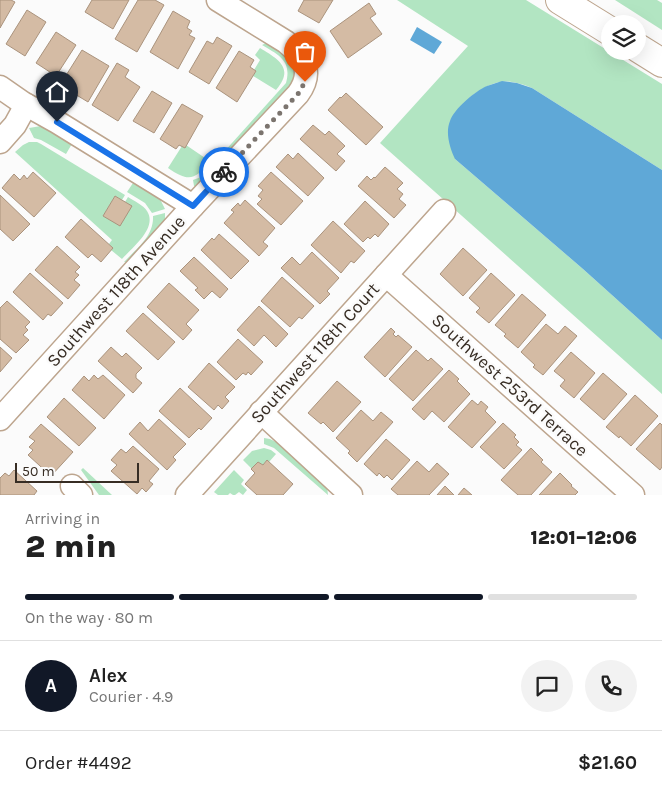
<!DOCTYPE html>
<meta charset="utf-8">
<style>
:root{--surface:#fff;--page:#f2f2f2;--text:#222;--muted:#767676;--line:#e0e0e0;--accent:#111827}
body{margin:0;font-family:Karla,sans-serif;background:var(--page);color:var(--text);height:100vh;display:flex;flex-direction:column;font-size:19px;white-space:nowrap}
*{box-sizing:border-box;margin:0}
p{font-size:16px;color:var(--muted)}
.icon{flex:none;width:28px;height:28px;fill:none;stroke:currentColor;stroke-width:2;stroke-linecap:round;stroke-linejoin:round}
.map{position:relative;height:495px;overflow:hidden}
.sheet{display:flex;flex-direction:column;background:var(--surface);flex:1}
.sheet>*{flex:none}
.tools{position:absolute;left:601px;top:15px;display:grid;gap:10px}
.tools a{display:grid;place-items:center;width:45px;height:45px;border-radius:50%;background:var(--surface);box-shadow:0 5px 20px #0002;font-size:25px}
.scale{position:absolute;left:15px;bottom:12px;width:124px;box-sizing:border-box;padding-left:5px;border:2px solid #372d24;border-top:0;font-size:14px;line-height:18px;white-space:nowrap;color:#372d24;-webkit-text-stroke:4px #fbfbfb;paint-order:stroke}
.pin{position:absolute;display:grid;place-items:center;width:42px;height:42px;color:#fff;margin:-51px -21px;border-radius:50% 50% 50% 0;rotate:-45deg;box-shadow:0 0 5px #0007}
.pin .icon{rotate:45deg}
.courier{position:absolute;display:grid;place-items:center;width:50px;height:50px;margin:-25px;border:4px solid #1a73e8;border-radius:50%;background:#fff;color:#222;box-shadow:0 1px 6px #0007}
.head em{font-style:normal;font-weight:800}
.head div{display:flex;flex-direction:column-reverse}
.head{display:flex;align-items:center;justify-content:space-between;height:85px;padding:0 25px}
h1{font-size:32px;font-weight:800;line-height:38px}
.bar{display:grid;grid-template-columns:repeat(4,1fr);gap:8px 5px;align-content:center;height:60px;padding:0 25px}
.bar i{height:6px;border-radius:4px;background:var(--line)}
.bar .selected{background:var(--accent)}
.bar p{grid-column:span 4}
.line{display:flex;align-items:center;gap:12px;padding:0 25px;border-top:1px solid var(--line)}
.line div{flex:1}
.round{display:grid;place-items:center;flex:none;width:52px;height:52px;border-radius:26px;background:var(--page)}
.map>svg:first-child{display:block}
</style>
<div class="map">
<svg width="662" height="495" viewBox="0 0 662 495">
<rect width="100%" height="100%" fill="#fbfbfb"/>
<g fill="#b2e5c2">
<path d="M397,0H526L662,84V170L532,88C504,77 495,80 470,97L455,159L583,269L662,340V394L380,143L468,46Z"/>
<polygon points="615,0 657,0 662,3 662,30"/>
<path d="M268,42C275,46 279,50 284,55C294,66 297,72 291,86L197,186H194L193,180L201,177L205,173L286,83C292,61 279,55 262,45Z"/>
<path d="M260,48C278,59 295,68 276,90L253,76L256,71L254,70L260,60L255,55Z"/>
<polygon points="41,126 73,142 66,154 41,140 34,138 29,128"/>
<path d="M29,142H37L41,144L125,195L122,200L115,196L103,216L120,225L131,206L125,202L128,197C134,201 143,205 147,211C158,228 132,248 122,259L111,250L113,248L109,244L112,240L15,152L23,145Z"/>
<path d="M186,145L211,162C194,179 190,183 168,168L182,146Z"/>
<polygon points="135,180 159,197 165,209 152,213 145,203 127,192"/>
<path d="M165,213V221L131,263L124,262C137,248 154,236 153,216Z"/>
<polygon points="264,438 270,439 280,444 327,486 328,495 274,448 264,444"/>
<polygon points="264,448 271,450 276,454 269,462 267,460 263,465 258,462 252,469 243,460 252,451"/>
<polygon points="83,468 112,495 99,495 81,470"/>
<polygon points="234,470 244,480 241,484 247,490 243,495 239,492 235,495 233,495 230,493 228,495 218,495 214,492"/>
</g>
<g fill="#5fa8d7">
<polygon points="417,27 442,42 434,54 410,40"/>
<path d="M502,81L517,83L532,88L662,170V340L583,269L455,159C450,148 445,133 450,121C454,109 475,91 487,86C492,84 497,83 502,81Z"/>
</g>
<g fill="#d4bba4" stroke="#aa937d">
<polygon points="0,0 11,0 15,2 0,28"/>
<polygon points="92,0 129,0 113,29 85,12"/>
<polygon points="138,0 155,0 164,5 137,52 115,39"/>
<polygon points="304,0 333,0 319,23 298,11"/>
<polygon points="369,3 376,14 370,18 382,34 348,58 330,31"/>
<polygon points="27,10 46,22 25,56 6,44"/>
<polygon points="173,11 190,21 187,28 192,31 189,35 195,38 178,69 150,52"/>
<polygon points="56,32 76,45 56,76 36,63"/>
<polygon points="217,37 232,46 209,84 189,72 207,41 213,44"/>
<polygon points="82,50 109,66 88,102 60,85"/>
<polygon points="239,51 254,60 250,67 256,71 237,102 216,88"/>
<polygon points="117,63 129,70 125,77 140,87 118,121 92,105"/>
<polygon points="152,91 172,103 154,133 133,121"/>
<polygon points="346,93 383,127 366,145 328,110 340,97 341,98"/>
<polygon points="182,104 203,116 185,148 179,145 176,149 160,139"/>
<polygon points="313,125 325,135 329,131 345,146 337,154 345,161 336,171 300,139"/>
<polygon points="298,153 324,178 308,196 276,167 288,154 293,159"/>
<polygon points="385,167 403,183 397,189 403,194 399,199 406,205 394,218 358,186 367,176 371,180 374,177 375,178"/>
<polygon points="33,172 56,193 34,217 2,188 14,174 20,180 24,175 27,179"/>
<polygon points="271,172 303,201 281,225 257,204 262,199 258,196 263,190 258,186"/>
<polygon points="0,195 30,224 13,241 0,229"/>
<polygon points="115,196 132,206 120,226 103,216"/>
<polygon points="245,200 275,228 263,242 268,246 259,256 224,223 234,212 231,210 238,203 240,206"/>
<polygon points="365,201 389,224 378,237 375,234 370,239 368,237 363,242 344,224"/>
<polygon points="81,219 113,248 101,262 92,254 88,258 65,237"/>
<polygon points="333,221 365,251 354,263 351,261 341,273 311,245"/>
<polygon points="219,234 249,261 231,279 201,250 212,238 214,240"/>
<polygon points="57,246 80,267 75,272 79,275 74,280 80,285 68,299 35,270"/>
<polygon points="463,248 487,270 463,296 440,274"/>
<polygon points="312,252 339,278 327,291 330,294 320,304 281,268 292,257 300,265"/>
<polygon points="194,257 228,289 220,298 212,291 204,299 195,290 198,288 180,271"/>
<polygon points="30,273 63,303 51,316 48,314 43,320 13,292"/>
<polygon points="491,273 515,295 489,323 476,312 480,308 469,298"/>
<polygon points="282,277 314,306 302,319 299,317 290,327 261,301"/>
<polygon points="169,283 199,310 186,324 192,330 183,340 147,307"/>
<polygon points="522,294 546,315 518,348 504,336 506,334 495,325"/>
<polygon points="7,301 30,322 25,327 28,330 23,335 29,340 16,353 0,339 0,308"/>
<polygon points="259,306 288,334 276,347 264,335 254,346 237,330"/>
<polygon points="143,313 175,342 158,360 126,331"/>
<polygon points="546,324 558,334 565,326 577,336 543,375 533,367 535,365 521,352"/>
<polygon points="391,328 395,332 393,334 396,337 398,335 412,347 385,377 364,357"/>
<polygon points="238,339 263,362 251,375 248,372 246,375 243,373 236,380 217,362"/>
<polygon points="0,347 12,358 0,372"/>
<polygon points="111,347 122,357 126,353 142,368 136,374 136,378 142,383 133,393 98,361"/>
<polygon points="416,350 428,361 431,358 443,369 413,401 389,379"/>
<polygon points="571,352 595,373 574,398 560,386 565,380 554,371"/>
<polygon points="209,363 235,387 225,397 229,401 222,409 218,405 214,410 188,387"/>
<polygon points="449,370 459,379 457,381 470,394 444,422 432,411 424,420 412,409"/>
<polygon points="603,373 627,394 604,420 580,399"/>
<polygon points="94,375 98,379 103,375 125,395 104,419 72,390 84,376 89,381"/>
<polygon points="337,381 361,402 333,432 323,422 321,424 308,413"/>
<polygon points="180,388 212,418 201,430 199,428 189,438 159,411"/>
<polygon points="635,395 658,416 631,446 620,436 619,438 606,427"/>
<polygon points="64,398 96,428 79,446 47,417"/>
<polygon points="472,400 478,405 481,401 488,407 485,411 496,422 472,448 448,427"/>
<polygon points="361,410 373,421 381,412 393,422 357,462 348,453 350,451 336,438"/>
<polygon points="159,419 186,444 173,457 176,460 167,470 129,434 140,422 148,431"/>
<polygon points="503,423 516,435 514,437 519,442 516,445 522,450 504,469 480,447"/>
<polygon points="660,423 662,425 662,467 660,470 636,449"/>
<polygon points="41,424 73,452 51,476 28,455 33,450 29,447 35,441 29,437"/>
<polygon points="386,439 410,460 392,480 387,475 384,478 379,473 377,476 364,464"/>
<polygon points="133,446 159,469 149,481 153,484 146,492 142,488 137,494 111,471 117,465 111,460 121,449 126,453"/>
<polygon points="531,448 543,460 541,462 552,472 531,495 518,495 501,480"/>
<polygon points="267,460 293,484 283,495 257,495 245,484 255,473 251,469 258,462 263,465"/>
<polygon points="417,461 429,472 437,463 449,474 429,495 398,495 391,489"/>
<polygon points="14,470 37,491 34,495 0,495 0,478 5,473 9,476"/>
<polygon points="560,473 572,485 571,486 578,492 575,495 539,495"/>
<polygon points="445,486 454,495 437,495"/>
<polygon points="464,488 472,495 458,495"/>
</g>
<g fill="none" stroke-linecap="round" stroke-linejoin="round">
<defs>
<g id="minor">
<polyline points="0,87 23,103 57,122 193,206"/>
<polyline points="0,142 15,125 26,105"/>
<polyline points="386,275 633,495"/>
<polyline points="261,412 351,495"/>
<path d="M0,419L193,206L298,94C314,72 304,57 286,42L218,0"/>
<polyline points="72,486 81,495"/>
<polyline points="187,495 444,211"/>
</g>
<g id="highway">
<polyline points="560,0 610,31"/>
<polyline points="638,48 662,63"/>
</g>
</defs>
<use href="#minor" stroke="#bda58e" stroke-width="25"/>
<use href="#highway" stroke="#bda58e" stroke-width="30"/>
<use href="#minor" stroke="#fff" stroke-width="22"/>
<use href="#highway" stroke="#fff" stroke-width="28"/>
</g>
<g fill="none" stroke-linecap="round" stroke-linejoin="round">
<polyline stroke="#7c756f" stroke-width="5" stroke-dasharray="0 9" points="224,172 298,94 305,82"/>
<polyline stroke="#1a73e8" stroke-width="6" points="57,122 193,206 224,172"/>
</g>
<g text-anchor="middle" stroke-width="5" stroke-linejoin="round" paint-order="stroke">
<g font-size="18" fill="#372d24" stroke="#fbfbfb">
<text transform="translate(116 291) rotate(-48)" y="6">Southwest 118th Avenue</text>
<text transform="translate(315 353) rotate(-48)" y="6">Southwest 118th Court</text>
<text transform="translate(510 385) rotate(42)" y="6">Southwest 253rd Terrace</text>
</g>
</g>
</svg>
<div class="tools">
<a><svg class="icon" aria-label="layers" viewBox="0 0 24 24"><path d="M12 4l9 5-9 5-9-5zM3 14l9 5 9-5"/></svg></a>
</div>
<div class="scale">50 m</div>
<div class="pin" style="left:305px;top:82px;background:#ea580c"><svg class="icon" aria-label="bag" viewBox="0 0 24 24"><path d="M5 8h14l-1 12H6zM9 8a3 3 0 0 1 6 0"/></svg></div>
<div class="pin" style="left:57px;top:122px;background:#1f2937"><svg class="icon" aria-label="home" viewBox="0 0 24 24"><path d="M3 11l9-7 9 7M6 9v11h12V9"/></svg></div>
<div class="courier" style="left:224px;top:172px"><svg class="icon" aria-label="bike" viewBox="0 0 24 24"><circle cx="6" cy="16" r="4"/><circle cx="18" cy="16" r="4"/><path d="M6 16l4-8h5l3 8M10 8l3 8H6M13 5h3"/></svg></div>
</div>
<section class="sheet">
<div class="head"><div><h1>2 min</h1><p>Arriving in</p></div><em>12:01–12:06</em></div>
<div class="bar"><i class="selected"></i><i class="selected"></i><i class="selected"></i><i></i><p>On the way · 80 m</p></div>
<div class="line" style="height:90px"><b class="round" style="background:var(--accent);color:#fff">A</b><div><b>Alex</b><p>Courier · 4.9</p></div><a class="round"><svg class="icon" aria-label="chat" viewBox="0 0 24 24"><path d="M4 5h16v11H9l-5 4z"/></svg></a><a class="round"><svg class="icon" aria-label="phone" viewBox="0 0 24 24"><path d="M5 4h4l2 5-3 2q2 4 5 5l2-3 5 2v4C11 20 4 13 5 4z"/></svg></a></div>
<div class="line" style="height:65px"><div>Order #4492</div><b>$21.60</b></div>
</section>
